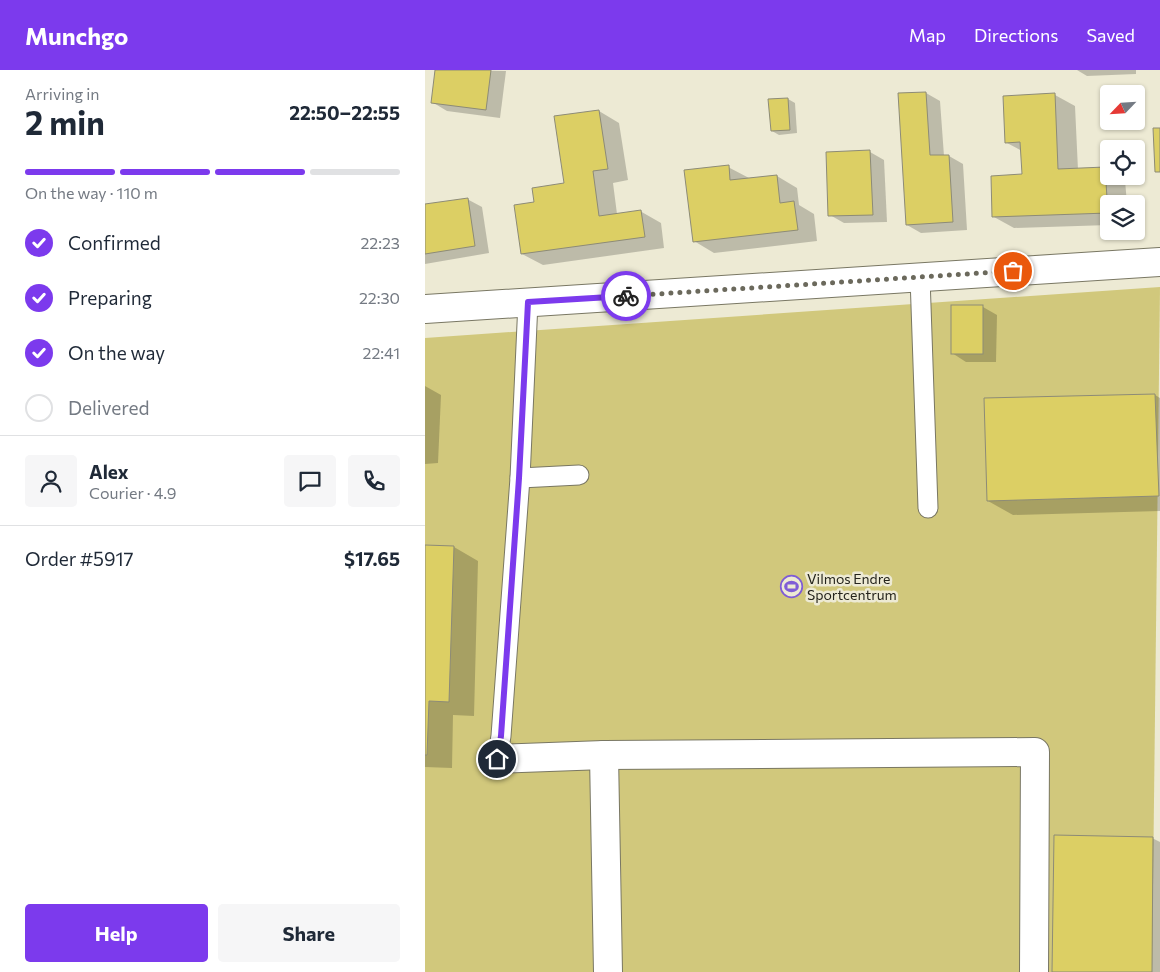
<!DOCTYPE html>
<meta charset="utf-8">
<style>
:root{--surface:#fff;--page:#f6f6f7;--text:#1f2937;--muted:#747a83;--line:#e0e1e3;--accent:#7c3aed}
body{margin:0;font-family:Commissioner,sans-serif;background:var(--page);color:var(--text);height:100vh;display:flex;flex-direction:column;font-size:19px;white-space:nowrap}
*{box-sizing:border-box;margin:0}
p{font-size:16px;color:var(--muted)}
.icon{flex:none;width:28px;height:28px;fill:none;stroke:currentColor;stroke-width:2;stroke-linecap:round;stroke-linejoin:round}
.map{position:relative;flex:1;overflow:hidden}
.panel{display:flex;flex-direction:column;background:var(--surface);width:425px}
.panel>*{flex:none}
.needle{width:32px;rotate:245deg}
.tools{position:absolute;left:675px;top:15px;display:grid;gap:10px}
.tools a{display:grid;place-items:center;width:45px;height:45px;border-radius:5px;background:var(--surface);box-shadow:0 1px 4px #0004;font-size:25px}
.pin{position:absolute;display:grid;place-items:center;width:42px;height:42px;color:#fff;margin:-21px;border:2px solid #fff;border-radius:50%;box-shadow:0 1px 5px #0007}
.courier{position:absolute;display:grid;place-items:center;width:50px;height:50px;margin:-25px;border:4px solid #7c3aed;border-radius:50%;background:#fff;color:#222;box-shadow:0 1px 6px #0007}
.summary em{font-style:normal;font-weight:700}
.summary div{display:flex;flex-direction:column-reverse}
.summary{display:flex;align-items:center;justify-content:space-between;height:85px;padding:0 25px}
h1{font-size:32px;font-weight:700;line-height:38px}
.bar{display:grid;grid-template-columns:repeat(4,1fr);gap:8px 5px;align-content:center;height:60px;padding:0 25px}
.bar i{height:6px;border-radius:4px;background:var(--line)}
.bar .current{background:var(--accent)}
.bar p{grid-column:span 4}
.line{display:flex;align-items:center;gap:12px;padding:0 25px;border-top:1px solid var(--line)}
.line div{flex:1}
.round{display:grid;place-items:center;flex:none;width:52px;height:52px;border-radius:5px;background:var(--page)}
ol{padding:0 25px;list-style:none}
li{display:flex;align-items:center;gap:15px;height:55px}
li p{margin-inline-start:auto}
li .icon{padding:5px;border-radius:50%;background:var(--accent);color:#fff;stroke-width:4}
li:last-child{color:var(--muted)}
li i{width:28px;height:28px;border:2px solid var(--line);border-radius:50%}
.button{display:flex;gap:10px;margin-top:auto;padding:10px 25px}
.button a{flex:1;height:58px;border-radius:5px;background:var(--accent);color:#fff;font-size:20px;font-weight:700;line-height:58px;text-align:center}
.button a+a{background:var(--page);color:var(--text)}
header{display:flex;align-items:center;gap:30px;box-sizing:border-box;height:70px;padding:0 25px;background:var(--accent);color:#fff}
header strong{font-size:24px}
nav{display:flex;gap:28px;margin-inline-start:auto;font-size:18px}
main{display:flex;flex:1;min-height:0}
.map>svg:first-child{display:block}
</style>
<header>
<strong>Munchgo</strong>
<nav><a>Map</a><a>Directions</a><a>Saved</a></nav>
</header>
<main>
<section class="panel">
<div class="summary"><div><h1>2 min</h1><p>Arriving in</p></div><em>22:50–22:55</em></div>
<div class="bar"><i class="current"></i><i class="current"></i><i class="current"></i><i></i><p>On the way · 110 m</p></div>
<ol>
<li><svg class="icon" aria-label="check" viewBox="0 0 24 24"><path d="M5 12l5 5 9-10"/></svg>Confirmed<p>22:23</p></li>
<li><svg class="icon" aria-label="check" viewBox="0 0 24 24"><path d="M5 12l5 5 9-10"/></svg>Preparing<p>22:30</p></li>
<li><svg class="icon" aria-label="check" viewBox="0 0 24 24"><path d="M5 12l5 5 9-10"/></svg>On the way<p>22:41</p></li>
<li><i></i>Delivered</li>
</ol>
<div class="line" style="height:90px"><a class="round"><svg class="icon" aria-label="person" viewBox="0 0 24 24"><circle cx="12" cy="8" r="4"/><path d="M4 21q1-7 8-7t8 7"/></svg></a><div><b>Alex</b><p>Courier · 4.9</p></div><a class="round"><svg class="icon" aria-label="chat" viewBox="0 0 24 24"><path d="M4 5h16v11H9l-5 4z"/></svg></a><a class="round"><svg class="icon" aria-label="phone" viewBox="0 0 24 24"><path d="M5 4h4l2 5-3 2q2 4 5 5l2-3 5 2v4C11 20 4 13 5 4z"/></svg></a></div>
<div class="line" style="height:65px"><div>Order #5917</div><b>$17.65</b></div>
<div class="button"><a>Help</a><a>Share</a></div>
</section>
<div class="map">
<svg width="735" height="902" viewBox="0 0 735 902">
<rect width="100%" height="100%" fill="#edead4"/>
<polygon fill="#d1c87c" points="735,217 727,902 0,902 0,268"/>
<g fill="#0003">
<polygon points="11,0 81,1 75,48 22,41 7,32"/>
<polygon points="652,0 711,0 711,4 662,6"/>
<polygon points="501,23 515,31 519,86 524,86 538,94 542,160 496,163 482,155"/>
<polygon points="630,25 650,36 653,100 680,99 684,101 684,106 693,106 700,110 702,134 684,134 684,155 589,158 569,147 598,106 597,81 582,73"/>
<polygon points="363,29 370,33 372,63 354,65 347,61"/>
<polygon points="174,41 194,53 203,110 188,113 192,144 215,141 236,153 239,178 118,195 97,184 111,133 140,114"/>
<polygon points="445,82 459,90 462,152 419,153 405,145"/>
<polygon points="303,97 324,108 352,106 372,118 374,135 389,144 392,171 289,183 269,171"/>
<polygon points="42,129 57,137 64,183 0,194 0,136"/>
<polygon points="558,237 572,245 571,292 541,292 527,283"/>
<polygon points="0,316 16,325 13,393 0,394"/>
<polygon points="730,325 735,328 735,441 588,445 563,431"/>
<polygon points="0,476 29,477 53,491 49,646 28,645 27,698 0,697"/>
<polygon points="727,768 735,772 735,902 629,902"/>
</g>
<g fill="#dccf64" stroke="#8d8b77">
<polygon points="10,0 66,0 61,40 6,33"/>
<polygon points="501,22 505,85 524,85 528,152 481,155 473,23"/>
<polygon points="630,23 633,99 680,97 683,143 567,147 566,106 597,104 595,72 580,73 578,26"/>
<polygon points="363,28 365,60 346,61 343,29"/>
<polygon points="174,40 183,99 168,101 174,146 216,140 220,167 96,184 89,135 109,132 107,118 139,113 129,46"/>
<polygon points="728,58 735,58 735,102 730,102"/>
<polygon points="445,80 448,145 403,146 401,82"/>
<polygon points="304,95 305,110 352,105 355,133 369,131 373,160 268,172 259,100"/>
<polygon points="43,128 50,176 0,184 0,134"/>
<rect x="526" y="235" width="32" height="49"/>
<polygon points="730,324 734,426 562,431 559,328"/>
<polygon points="0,475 29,476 24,632 4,631 2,685 0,685"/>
<polygon points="629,765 728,767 727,902 627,902"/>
</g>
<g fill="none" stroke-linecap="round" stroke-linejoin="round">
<defs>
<g id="service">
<polyline points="495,207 503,438"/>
<polyline points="95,408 154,405"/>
<polyline points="72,689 76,666 95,408 103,232"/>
</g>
<g id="pedestrian">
<polyline points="179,685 183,902"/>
<polyline points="72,689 179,685 610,682 609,902"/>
</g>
<polyline id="minor" points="0,239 735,192"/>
</defs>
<use href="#service" stroke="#797763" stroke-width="21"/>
<use href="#pedestrian" stroke="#797763" stroke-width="30"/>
<use href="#minor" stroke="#797763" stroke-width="30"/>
<use href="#service" stroke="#fff" stroke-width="19"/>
<use href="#pedestrian" stroke="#fff" stroke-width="28"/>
<use href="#minor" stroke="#fff" stroke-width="28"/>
</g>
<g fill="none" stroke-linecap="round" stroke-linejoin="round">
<polyline stroke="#6b695c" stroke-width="5" stroke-dasharray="0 9" points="201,226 588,201"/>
<polyline stroke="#7c3aed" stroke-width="6" points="72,689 76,666 94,408 103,232 201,226"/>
</g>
<defs>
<symbol id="stadium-ring" viewBox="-11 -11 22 22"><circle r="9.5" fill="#edead4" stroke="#7f5cd6" stroke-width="1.5"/><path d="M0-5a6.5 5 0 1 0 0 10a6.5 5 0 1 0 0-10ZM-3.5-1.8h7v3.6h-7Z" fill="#7f5cd6"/></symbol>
</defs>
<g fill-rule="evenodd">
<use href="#stadium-ring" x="354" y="504" width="25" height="25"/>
</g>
<g text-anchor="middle" stroke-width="5" stroke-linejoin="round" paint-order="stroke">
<g font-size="14" fill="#25241c" stroke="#edead4" text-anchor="start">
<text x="382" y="514">Vilmos Endre<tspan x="382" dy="16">Sportcentrum</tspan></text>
</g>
</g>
</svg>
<div class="tools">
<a><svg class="needle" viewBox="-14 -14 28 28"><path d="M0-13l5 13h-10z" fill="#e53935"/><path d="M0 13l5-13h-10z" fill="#747a83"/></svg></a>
<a><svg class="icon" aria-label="locate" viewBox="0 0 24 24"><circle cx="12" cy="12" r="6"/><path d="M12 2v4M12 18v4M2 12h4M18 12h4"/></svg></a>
<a><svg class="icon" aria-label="layers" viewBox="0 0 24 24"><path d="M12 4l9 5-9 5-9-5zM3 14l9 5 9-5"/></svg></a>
</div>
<div class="pin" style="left:588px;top:201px;background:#ea580c"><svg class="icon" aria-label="bag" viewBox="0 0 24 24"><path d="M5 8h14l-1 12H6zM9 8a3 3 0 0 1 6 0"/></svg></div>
<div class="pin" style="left:72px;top:689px;background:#1f2937"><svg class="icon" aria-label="home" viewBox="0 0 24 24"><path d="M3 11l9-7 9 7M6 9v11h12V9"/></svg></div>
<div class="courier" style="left:201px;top:226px"><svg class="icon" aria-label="bike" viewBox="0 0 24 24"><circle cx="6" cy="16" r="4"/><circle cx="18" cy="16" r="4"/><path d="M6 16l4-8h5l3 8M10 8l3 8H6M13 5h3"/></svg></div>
</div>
</main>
